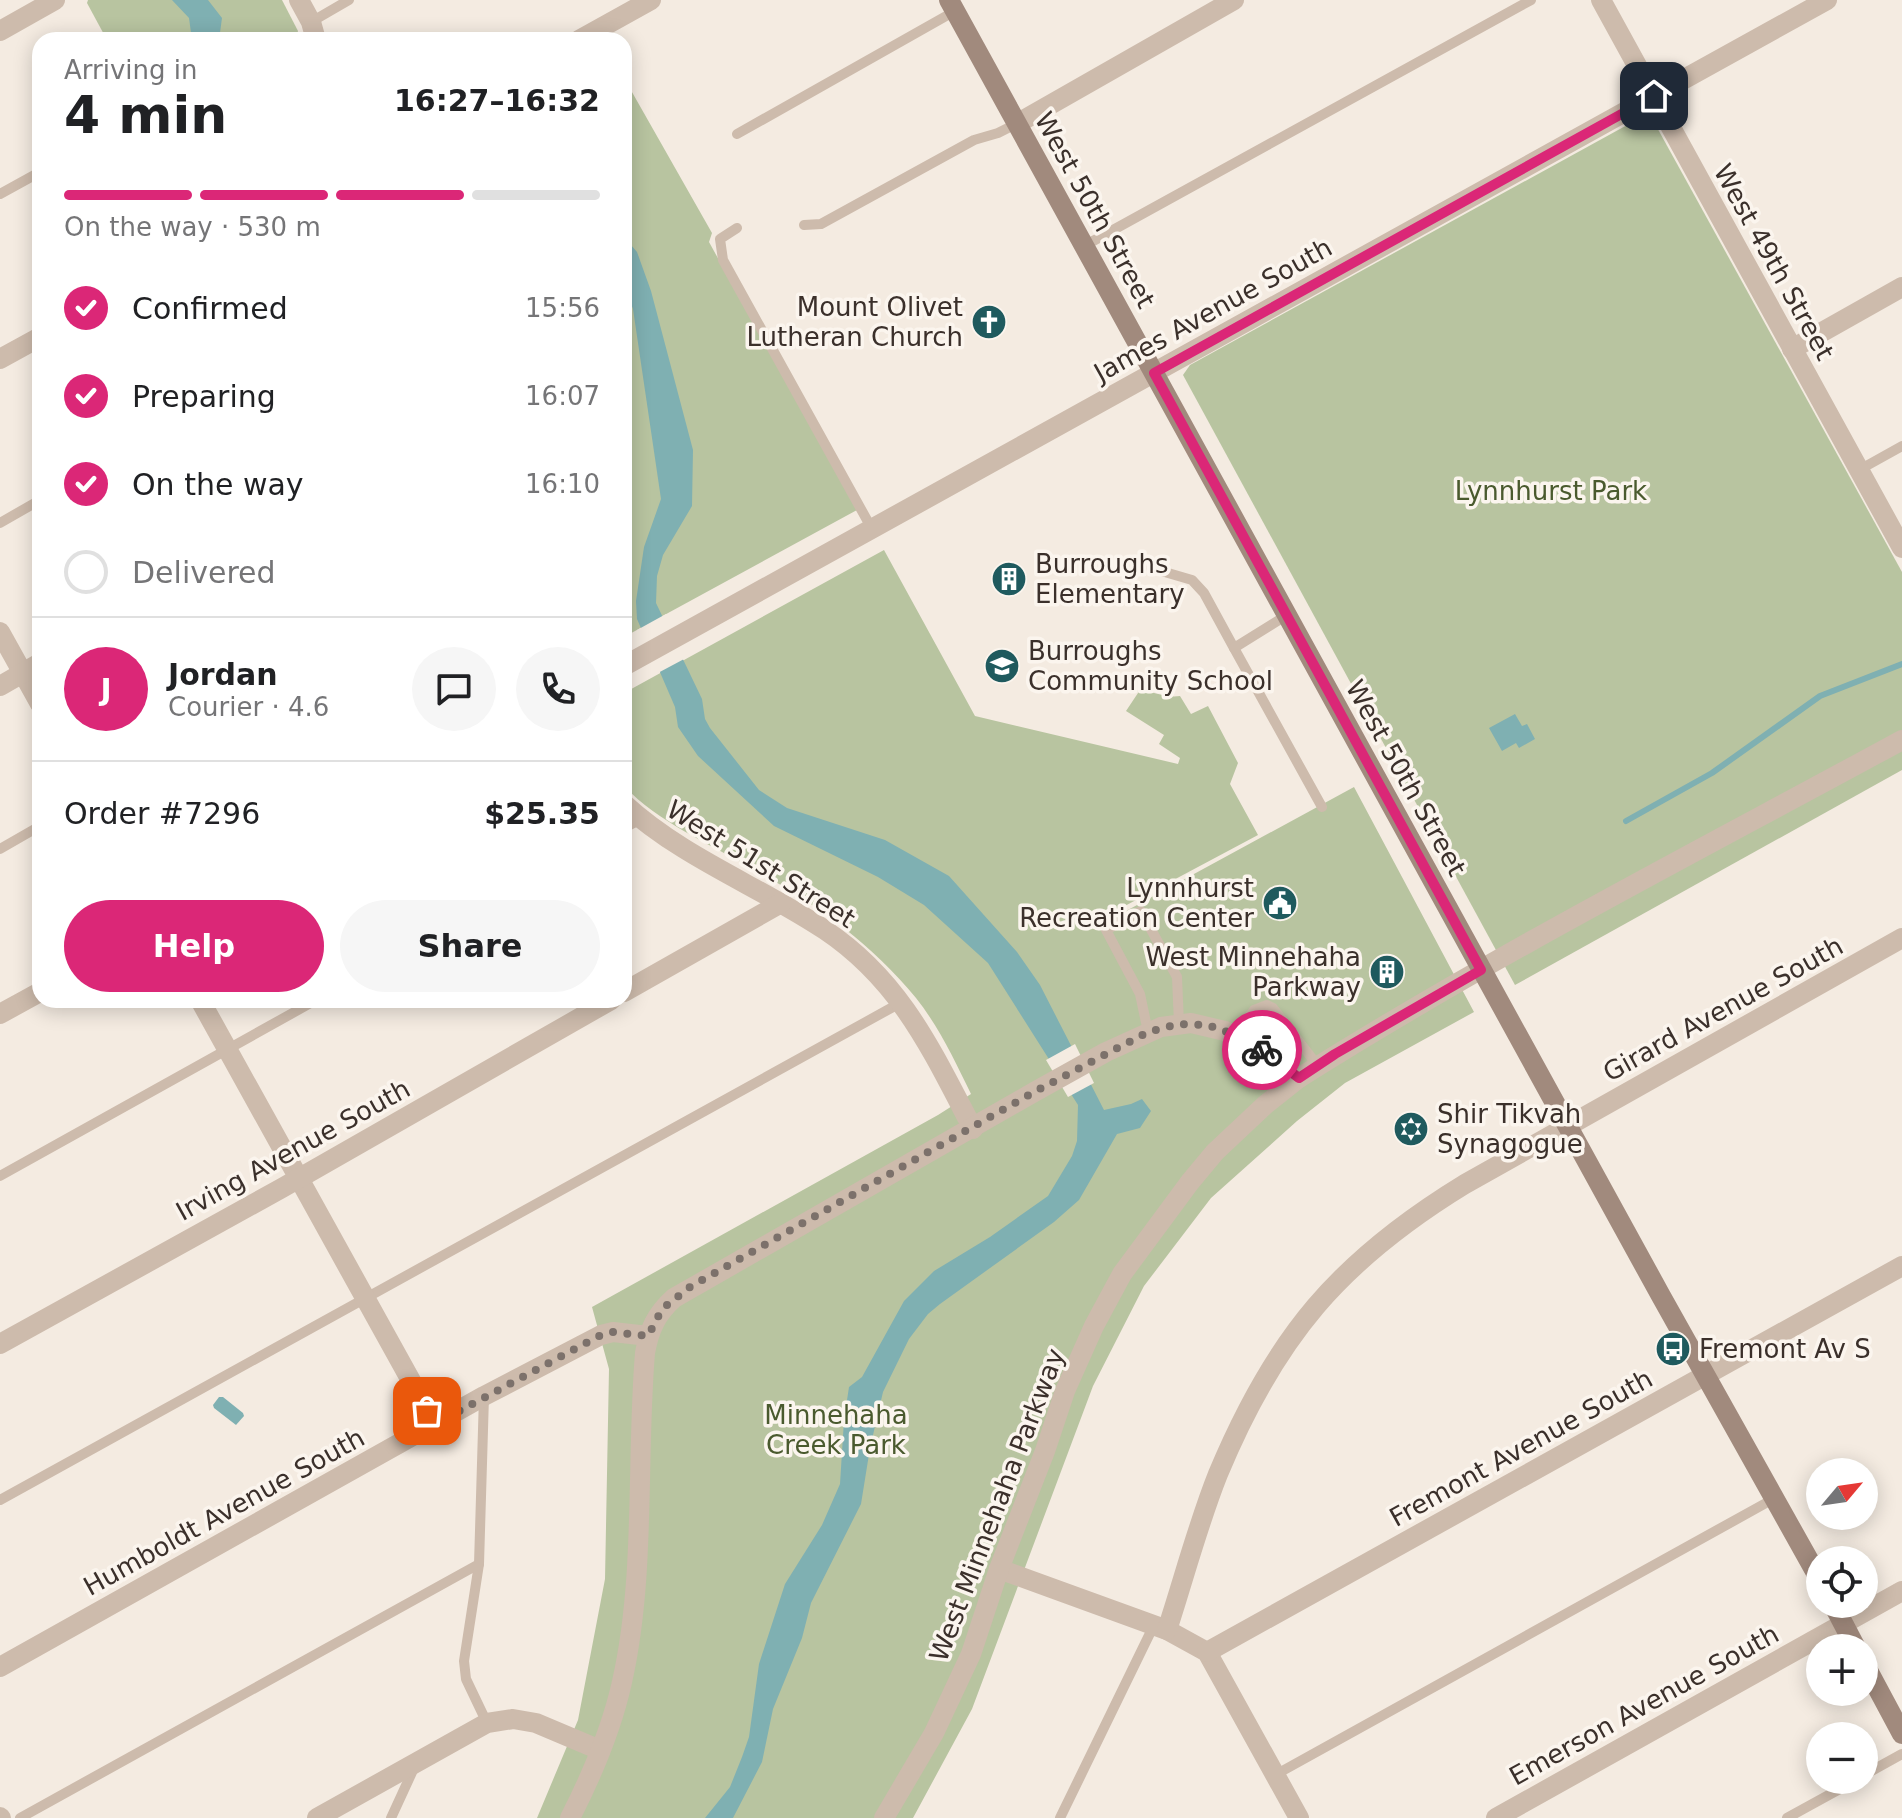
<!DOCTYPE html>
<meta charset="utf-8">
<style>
:root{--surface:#fff;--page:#f6f6f6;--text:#202124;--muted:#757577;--line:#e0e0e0;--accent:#db2777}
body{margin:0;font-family:"DejaVu Sans",sans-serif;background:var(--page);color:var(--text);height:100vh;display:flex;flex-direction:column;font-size:30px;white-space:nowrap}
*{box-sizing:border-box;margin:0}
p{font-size:26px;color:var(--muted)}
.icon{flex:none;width:44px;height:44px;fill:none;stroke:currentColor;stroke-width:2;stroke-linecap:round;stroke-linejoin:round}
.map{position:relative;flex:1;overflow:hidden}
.details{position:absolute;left:32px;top:32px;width:600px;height:976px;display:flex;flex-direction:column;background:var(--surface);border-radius:24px;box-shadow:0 4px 20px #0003}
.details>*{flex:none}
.needle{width:52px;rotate:61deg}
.fabs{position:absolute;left:1806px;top:1458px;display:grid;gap:16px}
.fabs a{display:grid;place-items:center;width:72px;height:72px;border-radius:50%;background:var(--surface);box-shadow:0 4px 20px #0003;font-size:40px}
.pin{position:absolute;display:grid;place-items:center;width:68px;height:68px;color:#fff;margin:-34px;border-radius:16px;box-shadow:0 4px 12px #0006}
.courier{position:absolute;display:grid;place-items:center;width:80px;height:80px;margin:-40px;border:6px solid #db2777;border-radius:50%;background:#fff;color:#222;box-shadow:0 2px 10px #0007}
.overview em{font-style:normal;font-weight:700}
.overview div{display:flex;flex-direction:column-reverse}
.overview{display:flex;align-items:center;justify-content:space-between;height:136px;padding:0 32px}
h1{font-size:52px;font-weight:700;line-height:60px}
.bar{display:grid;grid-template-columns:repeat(4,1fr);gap:12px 8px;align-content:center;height:96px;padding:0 32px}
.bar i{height:10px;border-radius:6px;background:var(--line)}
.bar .on{background:var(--accent)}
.bar p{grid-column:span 4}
.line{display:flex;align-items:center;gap:20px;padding:0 32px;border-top:2px solid var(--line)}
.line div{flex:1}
.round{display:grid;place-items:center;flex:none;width:84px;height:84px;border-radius:42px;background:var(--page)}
ol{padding:0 32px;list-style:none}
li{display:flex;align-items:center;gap:24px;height:88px}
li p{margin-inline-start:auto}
li .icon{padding:8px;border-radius:50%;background:var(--accent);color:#fff;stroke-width:4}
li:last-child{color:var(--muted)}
li i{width:44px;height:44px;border:4px solid var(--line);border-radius:50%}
.action{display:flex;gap:16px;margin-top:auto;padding:16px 32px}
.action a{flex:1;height:92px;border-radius:48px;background:var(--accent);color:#fff;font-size:32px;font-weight:700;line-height:92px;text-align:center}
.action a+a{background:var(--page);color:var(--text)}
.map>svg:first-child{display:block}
</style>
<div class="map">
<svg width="1902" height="1818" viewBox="0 0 1902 1818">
<rect width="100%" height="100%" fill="#f4ebe1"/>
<g fill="#b8c4a0">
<polygon points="88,0 282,0 298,31 296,40 107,40 87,3"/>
<polygon points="624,78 712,233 709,242 857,510 624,637"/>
<polygon points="1649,113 1902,572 1902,770 1515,985 1183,375 1190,365"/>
<path d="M884,550L975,716L1178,764L1180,758L1159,744L1164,735L1126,711L1140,690C1154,692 1166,698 1180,696L1191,714L1208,706L1238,763L1230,784L1258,835L1091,924L1093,929L1354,787L1474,1012L1345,1083L1297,1121L1211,1198L1144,1286L1093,1386L972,1709L913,1818H537L578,1720L605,1579L609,1369L592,1307L938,1115L971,1094C955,1061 939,1027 916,998C871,943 815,903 753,869C710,844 658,822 624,786V693Z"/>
</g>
<g fill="#7fb0b2">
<polygon points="172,0 208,0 222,18 219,40 192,40 189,18"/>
<polygon points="624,237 637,252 651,291 693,450 692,506 663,555 657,576 656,603 702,699 705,719 710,728 759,790 787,808 885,840 949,876 1017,952 1040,985 1104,1110 1131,1104 1142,1099 1151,1111 1140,1128 1117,1134 1079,1200 1054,1222 940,1304 928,1314 909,1339 883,1392 870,1448 861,1504 811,1603 802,1638 773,1709 762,1762 733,1818 705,1818 730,1787 742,1757 749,1737 759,1664 785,1584 822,1525 840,1484 844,1420 849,1387 862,1377 904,1301 934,1271 990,1237 1048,1196 1072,1156 1077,1141 1078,1105 988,963 924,905 878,877 774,826 698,756 678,727 675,707 637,619 636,601 644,547 661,499 633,309 624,284"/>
<polygon points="1515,714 1522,726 1527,724 1535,739 1519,748 1516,743 1502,751 1489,728"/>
<polygon points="219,1397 223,1397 243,1413 244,1416 236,1425 214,1408 213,1405"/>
</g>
<g fill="#f4ebe1">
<polygon points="666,614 686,658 656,674 637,630"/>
<polygon points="1075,1044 1094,1083 1068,1097 1046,1060"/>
</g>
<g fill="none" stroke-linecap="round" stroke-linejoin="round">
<polyline stroke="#7fb0b2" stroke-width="6" points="1626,821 1712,773 1820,696 1902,664"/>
<g stroke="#cdbbac" stroke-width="10">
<polyline points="311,22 349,0"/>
<polyline points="737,134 955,11"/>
<polyline points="0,194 40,172"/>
<polyline points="804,225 821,224 974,140 998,133 1018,123"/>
<polyline points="737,228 720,239 723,260 872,529"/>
<polyline points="1084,246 1531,0"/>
<polyline points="1859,470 1902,446"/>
<polyline points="0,523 40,500"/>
<polyline points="1151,568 1192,580 1204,593 1234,648"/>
<polyline points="1287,615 1234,648 1322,807"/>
<polyline points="624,828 641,819"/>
<polyline points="0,849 40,826"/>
<polyline points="1148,1032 1140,994 1106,930 1141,911 1177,977 1179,1024"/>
<polyline points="1236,1035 1254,1010 1267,1005 1273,1008 1318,1066"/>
<polyline points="0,1176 316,1000"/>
<polyline points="484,1396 479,1564 464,1661 466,1679 487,1723"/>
<polyline points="0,1500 902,1002"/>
<polyline points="1275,1775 1775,1498"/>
<polyline points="1864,1775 1902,1754"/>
<polyline points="20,1818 479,1564"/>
<polyline points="391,1818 414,1768"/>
<polyline points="1060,1818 1154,1625"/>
<polyline points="1787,1818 1856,1780"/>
</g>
<g stroke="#cdbbac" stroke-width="20">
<polyline points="299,0 311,22 316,40"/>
<polyline points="1601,0 1902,548"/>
<polyline points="0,31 55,0"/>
<polyline points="579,40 651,0"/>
<polyline points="1018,123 1234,0"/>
<polyline points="1792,349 1902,287"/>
<polyline points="0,359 40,337"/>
<polyline points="0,632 40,704"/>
<polyline points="624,666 1827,0"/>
<polyline points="0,686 40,663"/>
<path d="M624,804C683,858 759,886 825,930C901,981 932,1051 973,1129"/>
<polyline points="624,992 781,903"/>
<polyline points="200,1000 435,1424"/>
<polyline points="0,1014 40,992"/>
<polyline points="0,1344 282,1188 611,1000"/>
<polyline points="999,1569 1167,1630 1207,1652 1299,1818"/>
<path d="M1167,1630C1184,1578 1198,1524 1218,1474C1275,1337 1339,1261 1465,1184L1902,938"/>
<polyline points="1207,1652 1902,1266"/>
<polyline points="0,1667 484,1396 601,1335 613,1332 648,1336"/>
<polyline points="0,1817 1,1818"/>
<polyline points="317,1818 487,1723 513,1719 536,1723 600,1750"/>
<polyline points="884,1818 934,1733 971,1654 999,1569 1045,1451 1065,1391 1094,1326 1122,1274 1190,1182 1215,1152 1265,1105 1299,1078"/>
<polyline points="1496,1818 1902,1591"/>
</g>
<path stroke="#cdbbac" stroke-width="20" d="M570,1818C591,1777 612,1727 622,1682C646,1575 636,1462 645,1353C649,1330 656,1314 674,1298L1036,1091L1106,1052L1161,1027L1191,1023L1225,1031L1256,1046L1299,1078C1494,955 1700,850 1902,740"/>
<g stroke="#a18a7d" stroke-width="20">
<polyline points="949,0 1661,1296 1820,1580"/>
<polyline points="1833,1604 1856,1648"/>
<polyline points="1864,1663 1902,1734"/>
</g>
</g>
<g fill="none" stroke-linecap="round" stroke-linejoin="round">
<polyline stroke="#7c716b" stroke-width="8" stroke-dasharray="0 14.4" points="427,1411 435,1424 601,1335 613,1332 648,1336 662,1309 690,1287 1036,1091 1148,1032 1179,1024 1207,1025 1236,1035 1262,1050"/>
<polyline stroke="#db2777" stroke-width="10" points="1262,1050 1299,1078 1335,1054 1481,970 1154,373 1654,96"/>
</g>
<defs>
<symbol id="church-disc" viewBox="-11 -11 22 22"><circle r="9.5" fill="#1f5a5e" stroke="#fbf5ee"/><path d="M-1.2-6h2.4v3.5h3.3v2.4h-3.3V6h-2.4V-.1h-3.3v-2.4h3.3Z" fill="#fff"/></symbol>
<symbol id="building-disc" viewBox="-11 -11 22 22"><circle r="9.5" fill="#1f5a5e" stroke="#fbf5ee"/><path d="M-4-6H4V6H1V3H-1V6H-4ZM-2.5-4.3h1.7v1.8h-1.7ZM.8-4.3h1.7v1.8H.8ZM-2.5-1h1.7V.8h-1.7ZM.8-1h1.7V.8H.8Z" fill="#fff"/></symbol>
<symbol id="school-disc" viewBox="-11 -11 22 22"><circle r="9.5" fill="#1f5a5e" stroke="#fbf5ee"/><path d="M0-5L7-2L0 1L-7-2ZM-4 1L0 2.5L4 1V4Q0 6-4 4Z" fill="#fff"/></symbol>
<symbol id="civic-disc" viewBox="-11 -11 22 22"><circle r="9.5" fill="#1f5a5e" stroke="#fbf5ee"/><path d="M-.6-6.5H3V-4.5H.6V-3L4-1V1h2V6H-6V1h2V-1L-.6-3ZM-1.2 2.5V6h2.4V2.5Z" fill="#fff"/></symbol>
<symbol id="synagogue-disc" viewBox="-11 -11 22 22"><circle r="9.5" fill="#1f5a5e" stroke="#fbf5ee"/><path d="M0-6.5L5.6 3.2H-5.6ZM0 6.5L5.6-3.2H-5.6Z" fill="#fff"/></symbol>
<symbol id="bus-disc" viewBox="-11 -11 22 22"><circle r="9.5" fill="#1f5a5e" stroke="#fbf5ee"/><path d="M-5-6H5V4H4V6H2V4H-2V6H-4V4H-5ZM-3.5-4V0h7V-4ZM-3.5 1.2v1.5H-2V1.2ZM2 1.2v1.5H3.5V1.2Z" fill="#fff"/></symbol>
</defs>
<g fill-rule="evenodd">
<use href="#church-disc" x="969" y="302" width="40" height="40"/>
<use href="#building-disc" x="989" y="559" width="40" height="40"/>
<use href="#school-disc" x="982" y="646" width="40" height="40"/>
<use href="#civic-disc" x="1260" y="883" width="40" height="40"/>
<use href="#building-disc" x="1367" y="952" width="40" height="40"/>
<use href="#synagogue-disc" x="1391" y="1109" width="40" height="40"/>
<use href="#bus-disc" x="1653" y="1329" width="40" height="40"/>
</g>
<g text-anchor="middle" stroke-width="7" stroke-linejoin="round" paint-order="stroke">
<g font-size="26" fill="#3b302b" stroke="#fbf5ee">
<text transform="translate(1095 210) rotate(61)" y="9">West 50th Street</text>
<text transform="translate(1774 262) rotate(61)" y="9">West 49th Street</text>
<text transform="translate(1213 310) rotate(-29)" y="9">James Avenue South</text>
<text transform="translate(1406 778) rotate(61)" y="9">West 50th Street</text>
<text transform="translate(761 864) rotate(32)" y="9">West 51st Street</text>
<text transform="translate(1723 1009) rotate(-29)" y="9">Girard Avenue South</text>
<text transform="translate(293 1150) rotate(-29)" y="9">Irving Avenue South</text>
<text transform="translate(1521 1448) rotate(-29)" y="9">Fremont Avenue South</text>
<text transform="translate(997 1505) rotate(-69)" y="9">West Minnehaha Parkway</text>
<text transform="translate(224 1512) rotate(-29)" y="9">Humboldt Avenue South</text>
<text transform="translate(1644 1705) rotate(-29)" y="9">Emerson Avenue South</text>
</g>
<g font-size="26" fill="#3b302b" stroke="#fbf5ee" text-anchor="start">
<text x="963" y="316" text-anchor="end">Mount Olivet<tspan x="963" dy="30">Lutheran Church</tspan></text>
<text x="1035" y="573">Burroughs<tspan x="1035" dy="30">Elementary</tspan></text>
<text x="1028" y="660">Burroughs<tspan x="1028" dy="30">Community School</tspan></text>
<text x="1254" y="897" text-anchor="end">Lynnhurst<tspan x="1254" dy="30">Recreation Center</tspan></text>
<text x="1361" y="966" text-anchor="end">West Minnehaha<tspan x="1361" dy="30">Parkway</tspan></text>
<text x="1437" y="1123">Shir Tikvah<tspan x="1437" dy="30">Synagogue</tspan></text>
<text x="1699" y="1358">Fremont Av S</text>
</g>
<g font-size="26" fill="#4a5a2e" stroke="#fbf5ee">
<text x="1551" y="500">Lynnhurst Park</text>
<text x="836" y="1424">Minnehaha<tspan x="836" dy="30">Creek Park</tspan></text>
</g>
</g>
</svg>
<div class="fabs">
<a><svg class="needle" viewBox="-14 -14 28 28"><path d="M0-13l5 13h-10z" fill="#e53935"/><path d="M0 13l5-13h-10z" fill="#757577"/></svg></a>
<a><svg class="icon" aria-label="locate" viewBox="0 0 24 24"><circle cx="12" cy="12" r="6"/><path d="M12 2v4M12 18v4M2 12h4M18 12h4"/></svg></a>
<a>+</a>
<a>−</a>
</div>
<div class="pin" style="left:427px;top:1411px;background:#ea580c"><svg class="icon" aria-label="bag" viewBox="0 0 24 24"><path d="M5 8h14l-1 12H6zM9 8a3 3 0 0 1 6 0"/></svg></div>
<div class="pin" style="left:1654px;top:96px;background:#1f2937"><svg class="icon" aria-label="home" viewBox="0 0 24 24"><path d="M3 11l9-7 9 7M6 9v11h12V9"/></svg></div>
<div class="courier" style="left:1262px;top:1050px"><svg class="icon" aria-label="bike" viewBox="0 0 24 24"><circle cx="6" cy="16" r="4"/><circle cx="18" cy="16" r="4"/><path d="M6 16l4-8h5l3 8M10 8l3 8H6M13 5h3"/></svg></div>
<section class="details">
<div class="overview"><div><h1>4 min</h1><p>Arriving in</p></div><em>16:27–16:32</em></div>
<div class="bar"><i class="on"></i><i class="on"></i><i class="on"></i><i></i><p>On the way · 530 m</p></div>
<ol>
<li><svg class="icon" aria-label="check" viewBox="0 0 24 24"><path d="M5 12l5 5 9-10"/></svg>Confirmed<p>15:56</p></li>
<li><svg class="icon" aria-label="check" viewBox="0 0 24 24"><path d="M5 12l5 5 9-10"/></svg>Preparing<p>16:07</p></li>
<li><svg class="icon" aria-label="check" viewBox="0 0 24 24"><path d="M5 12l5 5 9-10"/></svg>On the way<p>16:10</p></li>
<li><i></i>Delivered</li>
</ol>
<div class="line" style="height:144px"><b class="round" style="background:var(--accent);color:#fff">J</b><div><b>Jordan</b><p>Courier · 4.6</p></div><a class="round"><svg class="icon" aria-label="chat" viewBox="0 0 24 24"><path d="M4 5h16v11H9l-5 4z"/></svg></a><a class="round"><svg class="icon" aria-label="phone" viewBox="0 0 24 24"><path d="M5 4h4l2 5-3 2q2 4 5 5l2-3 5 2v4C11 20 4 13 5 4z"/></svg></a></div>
<div class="line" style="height:104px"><div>Order #7296</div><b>$25.35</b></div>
<div class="action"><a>Help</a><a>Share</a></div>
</section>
</div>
